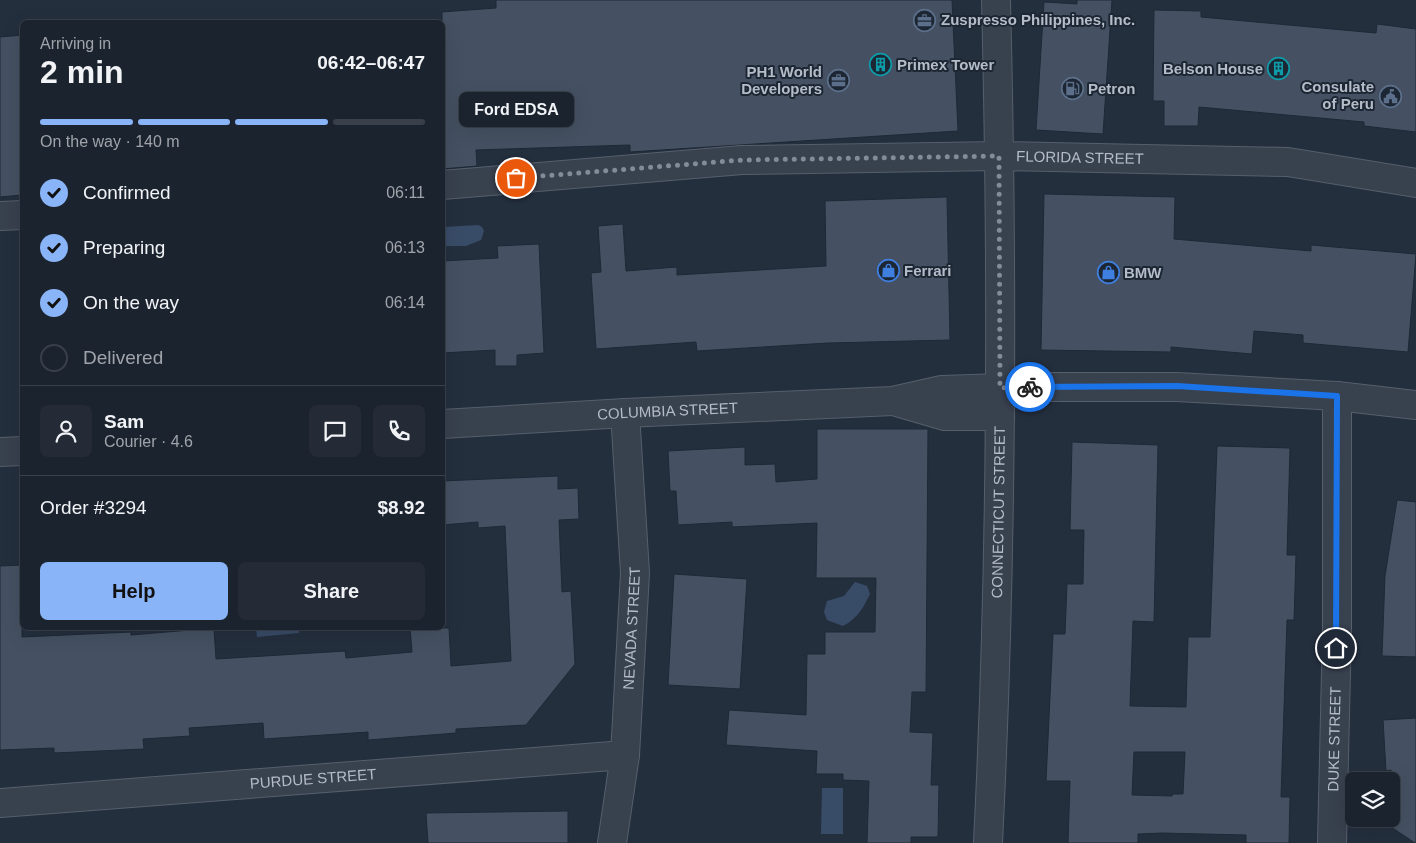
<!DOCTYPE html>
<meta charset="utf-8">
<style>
:root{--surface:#1b232e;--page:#242b36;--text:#f1f3f6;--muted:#a0a4aa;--line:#39404a;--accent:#8ab4f8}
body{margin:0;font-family:Helvetica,sans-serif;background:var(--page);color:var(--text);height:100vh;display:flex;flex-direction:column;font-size:19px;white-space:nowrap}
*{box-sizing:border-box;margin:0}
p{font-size:16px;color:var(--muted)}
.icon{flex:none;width:28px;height:28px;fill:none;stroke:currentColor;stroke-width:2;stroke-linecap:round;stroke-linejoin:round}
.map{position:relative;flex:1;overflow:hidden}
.side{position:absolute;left:20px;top:20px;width:425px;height:610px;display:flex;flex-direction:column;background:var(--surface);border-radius:8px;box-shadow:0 5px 20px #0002,0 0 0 1px var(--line)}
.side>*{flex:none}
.buttons{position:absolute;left:1345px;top:772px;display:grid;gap:10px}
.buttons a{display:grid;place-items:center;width:55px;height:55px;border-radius:8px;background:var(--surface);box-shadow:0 5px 20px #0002,0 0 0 1px var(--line);font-size:25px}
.pin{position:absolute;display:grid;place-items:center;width:42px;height:42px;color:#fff;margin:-21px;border:2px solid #fff;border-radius:50%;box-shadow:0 1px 5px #0007}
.courier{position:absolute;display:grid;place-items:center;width:50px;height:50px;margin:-25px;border:4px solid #1a73e8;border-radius:50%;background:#fff;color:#222;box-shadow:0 1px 6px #0007}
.bubble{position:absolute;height:35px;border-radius:8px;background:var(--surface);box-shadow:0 5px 20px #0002,0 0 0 1px var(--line);font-size:16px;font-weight:600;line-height:35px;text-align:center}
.headline em{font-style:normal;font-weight:600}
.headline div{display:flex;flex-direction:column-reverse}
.headline{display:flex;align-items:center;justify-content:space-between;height:85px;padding:0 20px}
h1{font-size:32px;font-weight:600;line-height:38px}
.bar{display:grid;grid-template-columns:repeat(4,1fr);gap:8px 5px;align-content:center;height:60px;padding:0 20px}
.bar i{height:6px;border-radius:4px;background:var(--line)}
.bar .active{background:var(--accent)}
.bar p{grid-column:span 4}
.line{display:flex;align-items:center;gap:12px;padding:0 20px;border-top:1px solid var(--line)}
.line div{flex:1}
.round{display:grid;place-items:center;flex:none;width:52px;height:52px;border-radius:8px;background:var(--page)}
ol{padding:0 20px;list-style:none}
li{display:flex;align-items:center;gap:15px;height:55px}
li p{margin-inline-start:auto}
li .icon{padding:5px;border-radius:50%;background:var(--accent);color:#111;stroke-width:4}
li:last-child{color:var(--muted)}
li i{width:28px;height:28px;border:2px solid var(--line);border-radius:50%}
.button{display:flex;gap:10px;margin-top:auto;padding:10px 20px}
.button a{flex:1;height:58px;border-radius:8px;background:var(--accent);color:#111;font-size:20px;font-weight:600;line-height:58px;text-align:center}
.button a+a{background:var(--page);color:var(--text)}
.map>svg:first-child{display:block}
</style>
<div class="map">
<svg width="1416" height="843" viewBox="0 0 1416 843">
<rect width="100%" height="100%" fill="#242f3e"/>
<g fill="#394c67">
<polygon points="478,225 482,227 484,231 481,240 466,246 445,246 442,242 444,227"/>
<path d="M855,582L867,586L870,594C863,608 858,618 843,626L827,620L824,612L827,601L844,596Z"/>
<polygon points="256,628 299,628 299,633 257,637"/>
<polygon points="822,788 843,788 843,834 821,834"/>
</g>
<g fill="#455162" stroke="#1f2835" fill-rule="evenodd">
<polygon points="496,0 952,0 958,131 630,152 630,145 476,150 477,166 442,169 442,12 496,8"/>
<polygon points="1077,0 1112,0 1103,134 1036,130 1044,2 1077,4"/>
<polygon points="1154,10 1201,11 1201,17 1376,33 1377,24 1416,29 1416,132 1364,126 1364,122 1199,107 1198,126 1164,126 1164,101 1153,101"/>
<polygon points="22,35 22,195 0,197 0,37"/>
<polygon points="1044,194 1175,197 1174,239 1311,251 1311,245 1416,254 1408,352 1303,343 1303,335 1254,331 1252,354 1171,347 1171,352 1041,350"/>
<polygon points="947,197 950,340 828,343 697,351 696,342 596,349 591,273 601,272 598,226 623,224 626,271 677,267 677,275 826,266 825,201"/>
<polygon points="539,244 544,353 517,355 517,366 495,366 495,350 442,353 442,261 498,258 497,246"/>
<polygon points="817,429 928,429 926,692 912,692 910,732 933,733 931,785 939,785 938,837 911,837 911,843 867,843 869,781 843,780 843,774 816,774 817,751 726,745 729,710 806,715 807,654 825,654 825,632 875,632 876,578 816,578 817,523 732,527 732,522 678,525 676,491 670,491 668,451 745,447 745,465 775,464 776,482 817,479"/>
<path d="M1072,442L1158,445L1154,622L1133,621L1130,706L1186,707L1188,637H1210L1217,446L1290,448L1287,555H1296L1294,620H1287L1281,797H1290L1289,843H1246V835L1162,833L1138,834V843H1068L1070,781H1046L1053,634H1065L1067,584H1083L1084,530H1070ZM1134,752H1185L1183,794H1173L1172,796L1132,795Z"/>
<polygon points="558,476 558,489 578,488 579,519 559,520 562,592 571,591 575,664 526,725 456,729 456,733 368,740 368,732 264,739 263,723 189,728 190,736 143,739 144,749 54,753 54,748 0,750 0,566 22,565 22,637 131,632 131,635 214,628 216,659 345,651 346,658 412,652 410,628 449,628 451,666 511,661 505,526 478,528 478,522 442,525 442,481"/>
<polygon points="1397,500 1416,502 1416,657 1382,656 1385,576"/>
<polygon points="674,574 747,579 740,689 668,685"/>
<polygon points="1416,718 1416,843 1415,843 1391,827 1391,770 1386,771 1383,720"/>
<polygon points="568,811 568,843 428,843 426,813"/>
</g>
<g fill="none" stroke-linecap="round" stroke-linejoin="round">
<defs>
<g id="minor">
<path id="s1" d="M442,185L742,160L999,156L1288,162L1416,183"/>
<polyline points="0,216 22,215"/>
<polyline points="897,402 945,416 1000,416"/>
<path id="s2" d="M442,424L625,413L893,401L942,390L1030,387H1177L1337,396L1416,405"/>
<polyline points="0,452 22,451"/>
<path id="s3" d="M0,803L625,755"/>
<path id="s4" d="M612,843L625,755L635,573L625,413"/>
<path id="s5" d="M988,843C1002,562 1003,281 996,0"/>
<path id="s6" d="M1332,843L1337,628V396"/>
</g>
</defs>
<use href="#minor" stroke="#565f6c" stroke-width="30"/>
<use href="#minor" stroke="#38414e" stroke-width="28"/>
</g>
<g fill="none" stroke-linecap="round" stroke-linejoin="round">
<polyline stroke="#828b98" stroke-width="5" stroke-dasharray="0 9" points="516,178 742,160 999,156 1000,388 1030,387"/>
<polyline stroke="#1a73e8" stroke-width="6" points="1030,387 1177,386 1337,396 1336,648"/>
</g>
<defs>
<symbol id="office-ring" viewBox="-11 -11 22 22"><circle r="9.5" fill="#1d2633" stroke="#5c6f8a" stroke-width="1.5"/><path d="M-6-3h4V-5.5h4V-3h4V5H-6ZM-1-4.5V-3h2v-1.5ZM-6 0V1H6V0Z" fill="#5c6f8a"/></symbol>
<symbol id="building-ring" viewBox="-11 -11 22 22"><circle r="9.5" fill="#1d2633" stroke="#0f9aa8" stroke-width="1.5"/><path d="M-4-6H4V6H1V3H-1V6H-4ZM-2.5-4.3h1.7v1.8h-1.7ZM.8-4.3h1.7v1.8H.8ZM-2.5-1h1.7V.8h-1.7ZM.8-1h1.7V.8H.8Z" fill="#0f9aa8"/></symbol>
<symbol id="fuel-ring" viewBox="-11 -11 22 22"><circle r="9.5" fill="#1d2633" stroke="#5c6f8a" stroke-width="1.5"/><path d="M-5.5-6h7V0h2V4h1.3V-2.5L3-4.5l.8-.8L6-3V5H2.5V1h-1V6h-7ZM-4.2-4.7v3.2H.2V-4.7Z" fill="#5c6f8a"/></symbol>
<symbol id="civic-ring" viewBox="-11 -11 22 22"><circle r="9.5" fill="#1d2633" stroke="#5c6f8a" stroke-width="1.5"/><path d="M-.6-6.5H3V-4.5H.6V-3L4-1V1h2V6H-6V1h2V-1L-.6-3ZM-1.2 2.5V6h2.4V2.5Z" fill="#5c6f8a"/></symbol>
<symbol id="shop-ring" viewBox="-11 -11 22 22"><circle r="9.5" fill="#1d2633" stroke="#3f7fe0" stroke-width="1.5"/><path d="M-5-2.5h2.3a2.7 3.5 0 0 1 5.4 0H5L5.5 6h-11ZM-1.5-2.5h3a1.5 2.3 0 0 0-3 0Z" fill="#3f7fe0"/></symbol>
</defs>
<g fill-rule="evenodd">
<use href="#office-ring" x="912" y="8" width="25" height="25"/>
<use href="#building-ring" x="868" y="52" width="25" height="25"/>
<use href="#building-ring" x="1266" y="56" width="25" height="25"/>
<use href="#office-ring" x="826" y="68" width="25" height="25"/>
<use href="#fuel-ring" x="1060" y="76" width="25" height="25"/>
<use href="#civic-ring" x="1378" y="84" width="25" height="25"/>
<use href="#shop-ring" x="876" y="258" width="25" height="25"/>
<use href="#shop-ring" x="1096" y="260" width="25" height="25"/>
</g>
<g text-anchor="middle" stroke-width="4" stroke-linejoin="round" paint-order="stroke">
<g font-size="15" font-weight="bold" fill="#b4bcc9" stroke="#1d2633" text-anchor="start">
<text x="941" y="25">Zuspresso Philippines, Inc.</text>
<text x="897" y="70">Primex Tower</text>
<text x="1263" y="74" text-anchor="end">Belson House</text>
<text x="822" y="77" text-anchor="end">PH1 World<tspan x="822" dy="17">Developers</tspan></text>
<text x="1374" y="92" text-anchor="end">Consulate<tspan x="1374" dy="17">of Peru</tspan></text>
<text x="1088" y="94">Petron</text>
<text x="904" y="276">Ferrari</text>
<text x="1124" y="278">BMW</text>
</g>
<g font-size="15" fill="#b4bcc9" stroke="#1d2633">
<text dy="5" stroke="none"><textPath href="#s1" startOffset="639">FLORIDA STREET</textPath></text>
<text dy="5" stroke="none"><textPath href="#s2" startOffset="226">COLUMBIA STREET</textPath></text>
<text dy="5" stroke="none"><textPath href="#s5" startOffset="331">CONNECTICUT STREET</textPath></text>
<text dy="5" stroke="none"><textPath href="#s4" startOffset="216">NEVADA STREET</textPath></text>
<text dy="5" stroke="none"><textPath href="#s6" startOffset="104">DUKE STREET</textPath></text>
<text dy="5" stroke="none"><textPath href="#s3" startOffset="314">PURDUE STREET</textPath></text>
</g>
</g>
</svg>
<div class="buttons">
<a><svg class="icon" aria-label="layers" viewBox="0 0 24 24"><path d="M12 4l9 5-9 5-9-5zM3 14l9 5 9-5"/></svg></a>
</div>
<div class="pin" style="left:516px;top:178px;background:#ea580c"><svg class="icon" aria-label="bag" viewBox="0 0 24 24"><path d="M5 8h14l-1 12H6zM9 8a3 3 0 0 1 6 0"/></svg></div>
<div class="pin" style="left:1336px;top:648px;background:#1f2937"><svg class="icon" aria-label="home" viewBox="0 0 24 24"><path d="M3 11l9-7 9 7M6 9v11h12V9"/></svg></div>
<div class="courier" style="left:1030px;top:387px"><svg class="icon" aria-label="bike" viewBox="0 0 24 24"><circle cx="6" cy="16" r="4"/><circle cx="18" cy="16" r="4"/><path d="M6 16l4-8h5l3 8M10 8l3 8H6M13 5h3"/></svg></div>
<div class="bubble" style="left:459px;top:92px;width:115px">Ford EDSA</div>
<section class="side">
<div class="headline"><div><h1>2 min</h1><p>Arriving in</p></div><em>06:42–06:47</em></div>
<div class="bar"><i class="active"></i><i class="active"></i><i class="active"></i><i></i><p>On the way · 140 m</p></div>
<ol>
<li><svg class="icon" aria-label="check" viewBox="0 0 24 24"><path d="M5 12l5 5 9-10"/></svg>Confirmed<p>06:11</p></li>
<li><svg class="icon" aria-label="check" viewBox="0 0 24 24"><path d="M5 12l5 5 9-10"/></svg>Preparing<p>06:13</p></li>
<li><svg class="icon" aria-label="check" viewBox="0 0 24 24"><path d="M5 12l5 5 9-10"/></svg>On the way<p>06:14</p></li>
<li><i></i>Delivered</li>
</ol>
<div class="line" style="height:90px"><a class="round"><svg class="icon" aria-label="person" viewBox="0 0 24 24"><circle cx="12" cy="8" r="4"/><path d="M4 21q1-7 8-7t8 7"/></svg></a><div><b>Sam</b><p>Courier · 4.6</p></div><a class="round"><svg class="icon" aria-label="chat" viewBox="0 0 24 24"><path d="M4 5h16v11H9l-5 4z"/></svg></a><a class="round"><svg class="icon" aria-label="phone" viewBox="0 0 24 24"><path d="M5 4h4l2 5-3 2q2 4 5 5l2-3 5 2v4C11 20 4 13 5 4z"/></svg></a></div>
<div class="line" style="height:65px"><div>Order #3294</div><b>$8.92</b></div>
<div class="button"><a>Help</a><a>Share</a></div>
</section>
</div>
